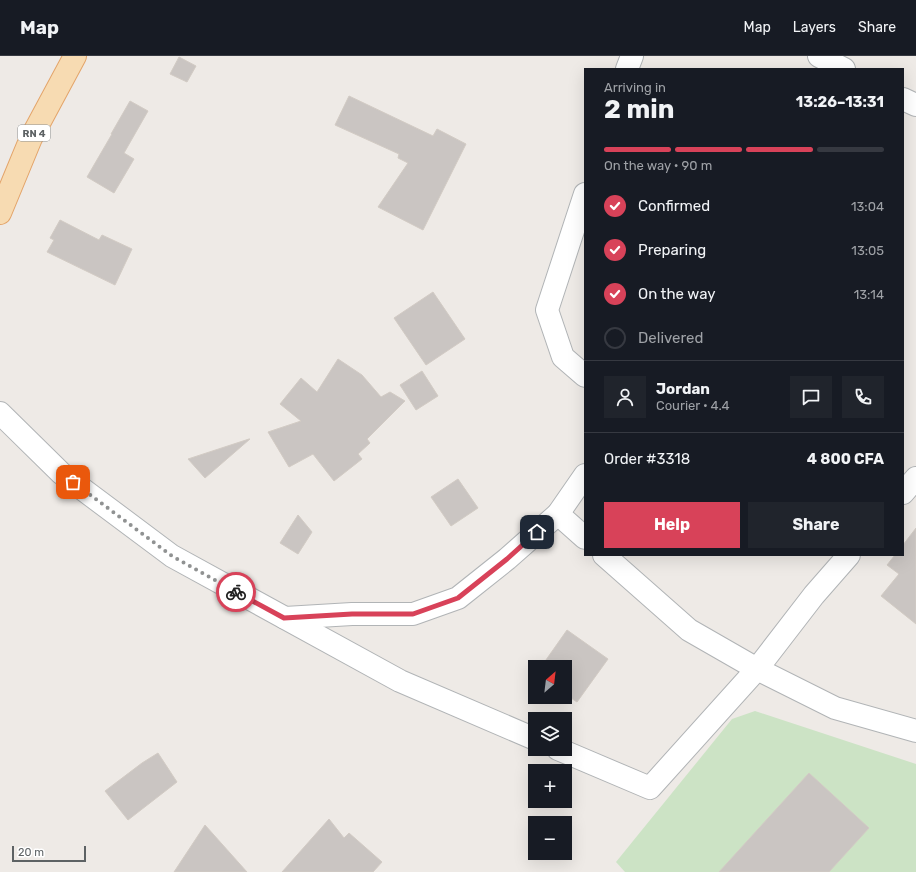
<!DOCTYPE html>
<meta charset="utf-8">
<style>
:root{--surface:#171b24;--page:#20242c;--text:#f1f3f6;--muted:#9ea1a6;--line:#363941;--accent:#d84259}
body{margin:0;font-family:Rubik,sans-serif;background:var(--page);color:var(--text);height:100vh;display:flex;flex-direction:column;font-size:15px;white-space:nowrap}
*{box-sizing:border-box;margin:0}
p{font-size:13px;color:var(--muted)}
.icon{flex:none;width:22px;height:22px;fill:none;stroke:currentColor;stroke-width:2;stroke-linecap:round;stroke-linejoin:round}
.map{position:relative;flex:1;overflow:hidden}
.sheet{position:absolute;left:584px;top:12px;width:320px;height:488px;display:flex;flex-direction:column;background:var(--surface);border-radius:0px;box-shadow:0 4px 16px #0002}
.sheet>*{flex:none}
.needle{width:26px;rotate:28deg}
.controls{position:absolute;left:528px;top:604px;display:grid;gap:8px}
.controls a{display:grid;place-items:center;width:44px;height:44px;border-radius:0px;background:var(--surface);box-shadow:0 4px 16px #0002;font-size:20px}
.scale{position:absolute;left:12px;bottom:10px;width:74px;box-sizing:border-box;padding-left:4px;border:2px solid #5d6264;border-top:0;font-size:11px;line-height:14px;white-space:nowrap;color:#5d6264;-webkit-text-stroke:3px #fff;paint-order:stroke}
.pin{position:absolute;display:grid;place-items:center;width:34px;height:34px;color:#fff;margin:-17px;border-radius:8px;box-shadow:0 2px 6px #0006}
.courier{position:absolute;display:grid;place-items:center;width:40px;height:40px;margin:-20px;border:3px solid #d84259;border-radius:50%;background:#fff;color:#222;box-shadow:0 1px 5px #0007}
.head em{font-style:normal;font-weight:700}
.head div{display:flex;flex-direction:column-reverse}
.head{display:flex;align-items:center;justify-content:space-between;height:68px;padding:0 20px}
h1{font-size:26px;font-weight:700;line-height:30px}
.bar{display:grid;grid-template-columns:repeat(4,1fr);gap:6px 4px;align-content:center;height:48px;padding:0 20px}
.bar i{height:5px;border-radius:3px;background:var(--line)}
.bar .selected{background:var(--accent)}
.bar p{grid-column:span 4}
.line{display:flex;align-items:center;gap:10px;padding:0 20px;border-top:1px solid var(--line)}
.line div{flex:1}
.round{display:grid;place-items:center;flex:none;width:42px;height:42px;border-radius:0px;background:var(--page)}
ol{padding:0 20px;list-style:none}
li{display:flex;align-items:center;gap:12px;height:44px}
li p{margin-inline-start:auto}
li .icon{padding:4px;border-radius:50%;background:var(--accent);color:#fff;stroke-width:4}
li:last-child{color:var(--muted)}
li i{width:22px;height:22px;border:2px solid var(--line);border-radius:50%}
.cta{display:flex;gap:8px;margin-top:auto;padding:8px 20px}
.cta a{flex:1;height:46px;border-radius:0px;background:var(--accent);color:#fff;font-size:16px;font-weight:700;line-height:46px;text-align:center}
.cta a+a{background:var(--page);color:var(--text)}
header{display:flex;align-items:center;gap:24px;box-sizing:border-box;height:56px;padding:0 20px;background:var(--surface);border-bottom:1px solid var(--line)}
header strong{font-size:19px}
nav{display:flex;gap:22px;margin-inline-start:auto;font-size:14px}
.map>svg:first-child{display:block}
</style>
<header>
<strong>Map</strong>
<nav><a>Map</a><a>Layers</a><a>Share</a></nav>
</header>
<div class="map">
<svg width="916" height="816" viewBox="0 0 916 816">
<rect width="100%" height="100%" fill="#eeeae6"/>
<polygon fill="#cce3c5" points="755,655 916,708 916,816 625,816 616,806 732,663"/>
<g fill="#cac5c2" stroke="#d2cbc4">
<polygon points="179,1 196,10 187,26 170,18"/>
<polygon points="349,40 433,80 437,73 466,88 423,174 378,151 408,107 398,102 399,98 335,69"/>
<polygon points="130,45 148,55 124,97 134,103 114,137 87,121 112,78 111,78"/>
<polygon points="60,164 99,184 102,179 132,193 115,229 47,196 54,184 50,182"/>
<polygon points="433,236 465,283 426,309 394,262"/>
<polygon points="338,303 362,319 381,341 390,336 405,345 367,383 370,387 358,398 362,403 334,425 313,398 289,411 268,376 301,365 280,348 301,322 317,336"/>
<polygon points="422,315 438,340 416,354 400,329"/>
<polygon points="250,383 205,422 188,403 249,383"/>
<polygon points="458,423 478,452 451,470 431,441"/>
<polygon points="298,459 312,476 298,498 280,487"/>
<polygon points="916,472 916,568 881,540 899,518 887,509 895,499 903,499 903,489"/>
<polygon points="567,574 608,603 577,646 565,638 565,611 541,611"/>
<polygon points="158,697 177,726 128,764 105,735 142,707"/>
<polygon points="809,717 869,772 829,816 719,816"/>
<polygon points="329,763 344,782 349,777 382,806 373,816 282,816"/>
<polygon points="205,769 247,816 174,816"/>
</g>
<g fill="none" stroke-linecap="round" stroke-linejoin="round">
<defs>
<g id="street">
<polyline points="819,0 844,13"/>
<polyline points="627,13 632,0"/>
<polyline points="903,43 916,49"/>
<polyline points="585,138 547,254 563,301 585,320"/>
<polyline points="0,357 61,417 172,500 400,625 535,683"/>
<polyline points="903,437 916,422"/>
<polyline points="558,458 585,482"/>
<polyline points="604,499 689,574 757,613 835,652 916,675"/>
<polyline points="285,562 352,558 413,558 458,542 507,503 558,458 585,419"/>
<polyline points="558,693 650,732 757,613 814,539 849,499"/>
</g>
<polyline id="primary" points="0,157 31,82 75,0"/>
</defs>
<use href="#street" stroke="#b1b4b6" stroke-width="24"/>
<use href="#primary" stroke="#e3a469" stroke-width="24"/>
<use href="#street" stroke="#fff" stroke-width="22"/>
<use href="#primary" stroke="#f7dbb2" stroke-width="22"/>
</g>
<g fill="none" stroke-linecap="round" stroke-linejoin="round">
<polyline stroke="#909292" stroke-width="4" stroke-dasharray="0 7.2" points="73,426 172,500 236,536"/>
<polyline stroke="#d84259" stroke-width="5" points="236,536 284,562 352,558 413,558 458,542 507,503 537,476"/>
</g>
<g text-anchor="middle" stroke-width="4" stroke-linejoin="round" paint-order="stroke">
<rect fill="#fff" stroke="#8e9192" stroke-width="1" x="18" y="69" width="32" height="16" rx="3"/>
<g font-size="10" font-weight="bold" fill="#5d6264">
<text x="34" y="81">RN 4</text>
</g>
</g>
</svg>
<div class="controls">
<a><svg class="needle" viewBox="-14 -14 28 28"><path d="M0-13l5 13h-10z" fill="#e53935"/><path d="M0 13l5-13h-10z" fill="#9ea1a6"/></svg></a>
<a><svg class="icon" aria-label="layers" viewBox="0 0 24 24"><path d="M12 4l9 5-9 5-9-5zM3 14l9 5 9-5"/></svg></a>
<a>+</a>
<a>−</a>
</div>
<div class="scale">20 m</div>
<div class="pin" style="left:73px;top:426px;background:#ea580c"><svg class="icon" aria-label="bag" viewBox="0 0 24 24"><path d="M5 8h14l-1 12H6zM9 8a3 3 0 0 1 6 0"/></svg></div>
<div class="pin" style="left:537px;top:476px;background:#1f2937"><svg class="icon" aria-label="home" viewBox="0 0 24 24"><path d="M3 11l9-7 9 7M6 9v11h12V9"/></svg></div>
<div class="courier" style="left:236px;top:536px"><svg class="icon" aria-label="bike" viewBox="0 0 24 24"><circle cx="6" cy="16" r="4"/><circle cx="18" cy="16" r="4"/><path d="M6 16l4-8h5l3 8M10 8l3 8H6M13 5h3"/></svg></div>
<section class="sheet">
<div class="head"><div><h1>2 min</h1><p>Arriving in</p></div><em>13:26–13:31</em></div>
<div class="bar"><i class="selected"></i><i class="selected"></i><i class="selected"></i><i></i><p>On the way · 90 m</p></div>
<ol>
<li><svg class="icon" aria-label="check" viewBox="0 0 24 24"><path d="M5 12l5 5 9-10"/></svg>Confirmed<p>13:04</p></li>
<li><svg class="icon" aria-label="check" viewBox="0 0 24 24"><path d="M5 12l5 5 9-10"/></svg>Preparing<p>13:05</p></li>
<li><svg class="icon" aria-label="check" viewBox="0 0 24 24"><path d="M5 12l5 5 9-10"/></svg>On the way<p>13:14</p></li>
<li><i></i>Delivered</li>
</ol>
<div class="line" style="height:72px"><a class="round"><svg class="icon" aria-label="person" viewBox="0 0 24 24"><circle cx="12" cy="8" r="4"/><path d="M4 21q1-7 8-7t8 7"/></svg></a><div><b>Jordan</b><p>Courier · 4.4</p></div><a class="round"><svg class="icon" aria-label="chat" viewBox="0 0 24 24"><path d="M4 5h16v11H9l-5 4z"/></svg></a><a class="round"><svg class="icon" aria-label="phone" viewBox="0 0 24 24"><path d="M5 4h4l2 5-3 2q2 4 5 5l2-3 5 2v4C11 20 4 13 5 4z"/></svg></a></div>
<div class="line" style="height:52px"><div>Order #3318</div><b>4 800 CFA</b></div>
<div class="cta"><a>Help</a><a>Share</a></div>
</section>
</div>
